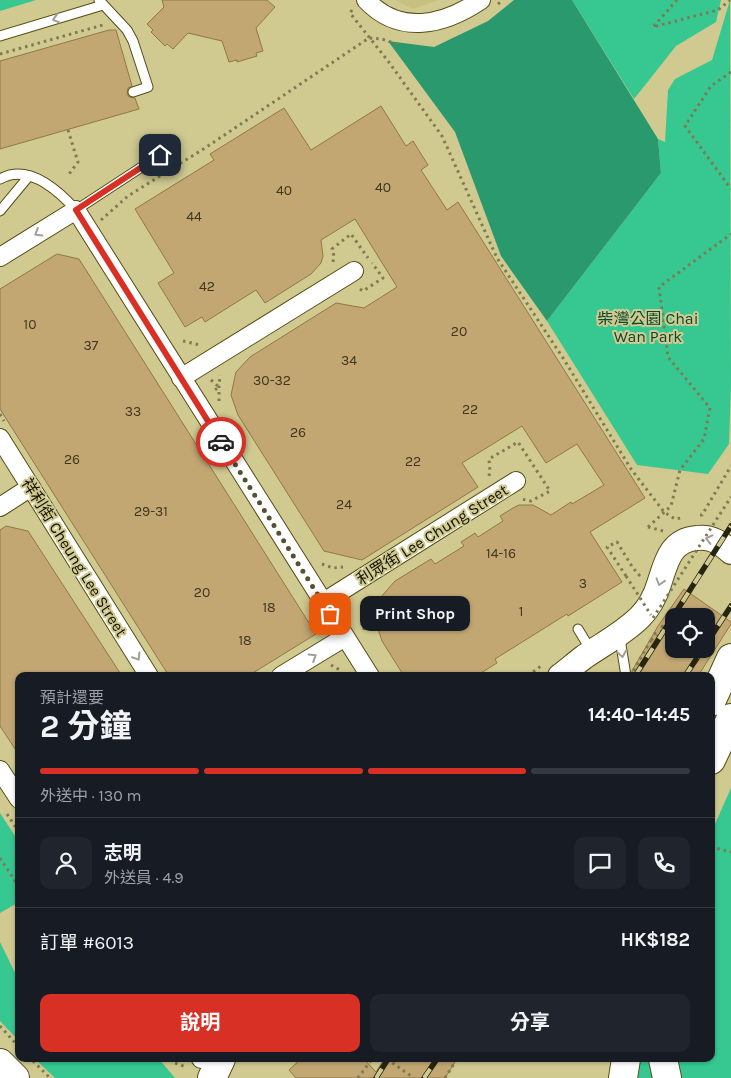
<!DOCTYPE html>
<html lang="zh-TW">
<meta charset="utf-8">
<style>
:root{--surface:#171b24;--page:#20242c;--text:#f1f3f6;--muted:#9ea1a6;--line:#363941;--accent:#d93025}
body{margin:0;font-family:Karla,"Noto Sans TC",sans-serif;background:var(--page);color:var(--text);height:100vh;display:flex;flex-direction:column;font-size:19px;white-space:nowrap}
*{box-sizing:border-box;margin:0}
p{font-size:16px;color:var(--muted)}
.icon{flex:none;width:28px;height:28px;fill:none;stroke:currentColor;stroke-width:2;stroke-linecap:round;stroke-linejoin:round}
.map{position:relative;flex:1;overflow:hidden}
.sheet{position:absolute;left:15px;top:672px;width:700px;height:390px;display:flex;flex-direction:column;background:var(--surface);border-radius:10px;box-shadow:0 1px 4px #0004}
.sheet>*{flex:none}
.fabs{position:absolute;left:665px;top:608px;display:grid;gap:10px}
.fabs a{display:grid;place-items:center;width:50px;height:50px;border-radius:10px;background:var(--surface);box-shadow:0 1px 4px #0004;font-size:25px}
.pin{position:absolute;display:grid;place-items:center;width:42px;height:42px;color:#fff;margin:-21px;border-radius:10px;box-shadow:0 2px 8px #0006}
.courier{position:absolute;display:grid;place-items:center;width:50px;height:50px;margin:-25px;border:4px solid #d93025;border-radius:50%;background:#fff;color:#222;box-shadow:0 1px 6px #0007}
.bubble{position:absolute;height:35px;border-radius:10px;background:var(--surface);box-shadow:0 1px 4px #0004;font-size:16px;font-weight:700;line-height:35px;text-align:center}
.overview em{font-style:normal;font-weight:700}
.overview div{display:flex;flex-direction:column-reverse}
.overview{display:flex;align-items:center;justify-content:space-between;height:85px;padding:0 25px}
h1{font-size:32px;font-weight:700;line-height:38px}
.bar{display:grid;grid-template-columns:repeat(4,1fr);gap:8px 5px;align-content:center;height:60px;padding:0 25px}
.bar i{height:6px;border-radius:4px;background:var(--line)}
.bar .current{background:var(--accent)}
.bar p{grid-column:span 4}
.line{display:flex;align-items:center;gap:12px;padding:0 25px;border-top:1px solid var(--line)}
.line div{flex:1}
.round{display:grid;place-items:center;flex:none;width:52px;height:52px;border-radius:10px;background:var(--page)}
.primary-button{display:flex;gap:10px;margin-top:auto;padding:10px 25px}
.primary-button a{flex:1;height:58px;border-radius:10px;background:var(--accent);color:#fff;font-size:20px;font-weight:700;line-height:58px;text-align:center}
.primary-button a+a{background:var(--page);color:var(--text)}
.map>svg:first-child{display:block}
</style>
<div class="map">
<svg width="731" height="1078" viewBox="0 0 731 1078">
<rect width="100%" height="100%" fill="#d0ca91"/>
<polygon fill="#c8c07f" points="396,0 439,0 412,9"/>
<g fill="#36c890">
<polygon points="0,0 36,0 0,11"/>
<polygon points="572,0 721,0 716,22 676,46 634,99"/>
<polygon points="730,0 731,385 729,444 708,474 637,465 547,321 661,173 658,139 665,142 668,90 675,79 712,60"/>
<polygon points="731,788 731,1078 681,1078 677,1067 678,1059 711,1059 711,838 715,824"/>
<polygon points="0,813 19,842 19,902 0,913"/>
<polygon points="0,942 19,981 19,1041 0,1021"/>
<polygon points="35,1059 159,1059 175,1078 55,1078"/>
<polygon points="637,1059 650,1059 654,1078 634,1078"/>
</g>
<polygon fill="#2b996e" points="514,0 572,0 658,139 661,173 547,321 501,256 455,132 388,41 434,47 488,21"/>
<g fill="#c2a773" stroke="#917745" fill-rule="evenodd">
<polygon points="162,0 267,0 275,7 256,28 263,51 256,53 257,56 237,62 237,60 229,62 222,41 188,33 173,49 167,44 165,46 151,32 153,30 147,24 164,7"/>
<polygon points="109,30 116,30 132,86 128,88 127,94 129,97 135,98 139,109 0,149 0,61"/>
<polygon points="381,106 406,146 413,141 428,165 421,170 447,210 458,202 645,498 590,532 622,582 568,616 567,614 495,659 497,663 476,676 404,676 382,641 375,620 380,598 395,581 431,559 435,564 464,546 461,542 475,533 478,537 503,521 500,516 513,508 519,505 533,505 551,515 571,502 572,504 604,485 577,444 546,463 522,426 462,463 478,487 362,560 324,551 238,415 231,395 236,372 250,357 336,303 364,308 397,287 355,219 321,240 323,256 321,263 311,274 265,303 256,290 205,322 202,317 185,327 158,283 174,273 135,209 214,160 210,154 284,108 311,150"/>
<polygon points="57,254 79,259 316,634 248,676 169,676 0,409 0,289"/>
<polygon points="6,526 28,531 122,676 19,676 19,755 0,726 0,530"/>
<path d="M684,589L731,622V624L698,676H632V671L658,626ZM674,616H706V649H674Z"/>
<polygon points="301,1059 364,1059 376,1072 384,1059 457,1059 445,1078 296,1078 289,1070"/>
</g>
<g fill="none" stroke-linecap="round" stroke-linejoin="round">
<defs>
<g id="lane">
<polyline points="99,0 127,30 133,41 148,87 133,92"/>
<polyline points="0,36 103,5"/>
<path d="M0,179C28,163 58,190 76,210L160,155"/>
<polyline points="0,211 29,176"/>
<polyline points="578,629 592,652"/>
<polyline points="622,637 621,645 626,676"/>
</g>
<g id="street">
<path d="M366,0C400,36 444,25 481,0"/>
<polyline points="0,257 76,210 370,676"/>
<polyline points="181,378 354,271"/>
<polyline points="0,438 149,676"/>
<polyline points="0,507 31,487"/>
<polyline points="322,603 516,481"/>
<polyline points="281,676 345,637"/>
<polyline points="0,770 19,799"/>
<polyline points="201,1059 214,1059"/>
</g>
<path id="secondary" d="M560,676C568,670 576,663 584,657C603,644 624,633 640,617C649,608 655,597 659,584C666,563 670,540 697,538C711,536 721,543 731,552"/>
<g id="primary">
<polyline points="0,1063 15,1078"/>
<polyline points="212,1078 221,1059"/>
</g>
<g id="highway">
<polyline points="711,702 731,658"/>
<polyline points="711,760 731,718"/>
<polyline points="663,1059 667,1078"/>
<polyline points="623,1078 626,1059"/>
</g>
</defs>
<use href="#lane" stroke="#554e16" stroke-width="11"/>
<use href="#street" stroke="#554e16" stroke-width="20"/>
<use href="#secondary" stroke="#554e16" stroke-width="26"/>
<use href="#primary" stroke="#554e16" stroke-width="30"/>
<use href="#highway" stroke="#554e16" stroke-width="30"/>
<g stroke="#7e7a52" stroke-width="3" stroke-dasharray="2.5 4" stroke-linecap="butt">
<polyline points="677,0 653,27 718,10 730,0"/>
<polyline points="498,4 503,0"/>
<polyline points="352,10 350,13 388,61 442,136 497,258 563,358 631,469 664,512 675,519 681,518"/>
<polyline points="0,54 103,25"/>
<polyline points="731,72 711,86 685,126 731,189"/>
<polyline points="68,130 78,162 69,174"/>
<polyline points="101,220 128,196 205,148 369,38 382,39 399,45"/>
<polyline points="333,262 334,256 332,249 351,234 368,258"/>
<polyline points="360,289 363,291 383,278 372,263"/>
<polyline points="183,341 200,345"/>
<polyline points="211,380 219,387 212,392"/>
<polyline points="219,401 219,387 220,375"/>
<polyline points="0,414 4,421"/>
<polyline points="489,476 490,471 489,459 518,442 550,491 531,501 521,499"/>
<polyline points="700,515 702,515 731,466"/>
<polyline points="648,527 671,506 680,470 704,439 710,408 668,357 659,287 731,234"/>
<polyline points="648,527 663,531"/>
<polyline points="322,564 333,568 343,567"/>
<polyline points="626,576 607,547 617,542 633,568 640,576"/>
<polyline points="661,626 674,631"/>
<polyline points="364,630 363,616 370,595"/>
<polyline points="654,634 670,628"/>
<polyline points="651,640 663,633"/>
<polyline points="331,665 340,670 343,676"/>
<polyline points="528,676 541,666"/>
<polyline points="7,814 19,832"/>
<polyline points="711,847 731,852"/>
<polyline points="0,858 19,887"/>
<polyline points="0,1026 18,1046"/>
<polyline points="170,1059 175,1063 186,1067"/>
<polyline points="387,1059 414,1078"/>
<polyline points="33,1061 50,1078"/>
<polyline points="358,1078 372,1059"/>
<polyline points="445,1078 457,1059"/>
</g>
<use href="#lane" stroke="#fff" stroke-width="9"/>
<use href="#street" stroke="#fff" stroke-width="18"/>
<use href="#secondary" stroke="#fff" stroke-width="24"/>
<use href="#primary" stroke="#fff" stroke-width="28"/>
<use href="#highway" stroke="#fff" stroke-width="28"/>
<defs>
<g id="rail">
<polyline points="706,644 731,606"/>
<polyline points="635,676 731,526"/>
<polyline points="685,676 703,649"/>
<polyline points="376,1078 388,1059"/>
<polyline points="424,1078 437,1059"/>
</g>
</defs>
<use href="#rail" stroke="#27240f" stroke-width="5.5"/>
<use href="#rail" stroke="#d0ca91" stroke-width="4" stroke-dasharray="11" stroke-linecap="butt"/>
<g stroke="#7e7a52" stroke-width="3" stroke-dasharray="2.5 4" stroke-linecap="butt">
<polyline points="626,576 651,615"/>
<polyline points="653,618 731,497"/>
<polyline points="630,676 651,640"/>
</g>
</g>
<defs><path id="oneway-chevron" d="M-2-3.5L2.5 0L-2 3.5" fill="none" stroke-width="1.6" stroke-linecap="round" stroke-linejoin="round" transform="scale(1.25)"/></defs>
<g stroke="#a19f99">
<use href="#oneway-chevron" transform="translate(56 19) rotate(163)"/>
<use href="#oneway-chevron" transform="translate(38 233) rotate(148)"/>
<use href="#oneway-chevron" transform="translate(709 539) rotate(-166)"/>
<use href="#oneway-chevron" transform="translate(660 582) rotate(107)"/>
<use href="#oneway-chevron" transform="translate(622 654) rotate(81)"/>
<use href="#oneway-chevron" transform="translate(137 657) rotate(58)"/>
<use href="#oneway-chevron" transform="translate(313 657) rotate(-32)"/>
</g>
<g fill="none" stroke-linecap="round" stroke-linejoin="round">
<polyline stroke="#555133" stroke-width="5" stroke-dasharray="0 9" points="221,442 330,614"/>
<polyline stroke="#d93025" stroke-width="6" points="160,155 76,210 221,442"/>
</g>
<g text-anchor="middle" stroke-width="4" stroke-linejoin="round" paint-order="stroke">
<g font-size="14" fill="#3f361d">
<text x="383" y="192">40</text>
<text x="284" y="195">40</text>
<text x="194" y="221">44</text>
<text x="207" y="291">42</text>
<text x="30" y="329">10</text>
<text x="459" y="336">20</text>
<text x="91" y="350">37</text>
<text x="349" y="365">34</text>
<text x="272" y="385">30-32</text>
<text x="470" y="414">22</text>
<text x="133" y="416">33</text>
<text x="298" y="437">26</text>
<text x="72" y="464">26</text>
<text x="413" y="466">22</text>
<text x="344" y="509">24</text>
<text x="151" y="516">29-31</text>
<text x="501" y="558">14-16</text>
<text x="583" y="588">3</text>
<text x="202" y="597">20</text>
<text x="269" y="612">18</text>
<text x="521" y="616">1</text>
<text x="245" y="645">18</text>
</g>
<g font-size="16" fill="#094630" stroke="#d0ca91">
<text x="648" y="324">柴灣公園 Chai<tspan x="648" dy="18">Wan Park</tspan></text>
</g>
<g font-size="16" fill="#131000" stroke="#d0ca91">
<text transform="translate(432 534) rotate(-32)" y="6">利眾街 Lee Chung Street</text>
<text transform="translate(75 557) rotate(58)" y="6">祥利街 Cheung Lee Street</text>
</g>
</g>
</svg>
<div class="fabs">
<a><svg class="icon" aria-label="locate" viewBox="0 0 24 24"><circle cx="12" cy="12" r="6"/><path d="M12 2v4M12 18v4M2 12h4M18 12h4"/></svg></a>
</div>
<div class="pin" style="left:330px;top:614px;background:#ea580c"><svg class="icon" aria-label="bag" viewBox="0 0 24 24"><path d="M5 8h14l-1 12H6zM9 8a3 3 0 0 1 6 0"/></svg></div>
<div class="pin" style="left:160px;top:155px;background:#1f2937"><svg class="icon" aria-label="home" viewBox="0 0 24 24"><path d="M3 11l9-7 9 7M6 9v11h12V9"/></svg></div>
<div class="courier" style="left:221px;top:442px"><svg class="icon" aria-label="car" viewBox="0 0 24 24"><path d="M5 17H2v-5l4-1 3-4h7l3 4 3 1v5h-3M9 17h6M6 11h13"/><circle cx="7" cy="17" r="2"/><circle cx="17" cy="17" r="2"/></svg></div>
<div class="bubble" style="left:360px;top:596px;width:110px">Print Shop</div>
<section class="sheet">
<div class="overview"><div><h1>2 分鐘</h1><p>預計還要</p></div><em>14:40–14:45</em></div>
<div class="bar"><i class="current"></i><i class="current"></i><i class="current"></i><i></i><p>外送中 · 130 m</p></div>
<div class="line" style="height:90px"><a class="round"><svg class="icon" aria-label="person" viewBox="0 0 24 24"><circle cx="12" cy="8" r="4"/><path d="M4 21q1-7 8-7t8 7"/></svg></a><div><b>志明</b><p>外送員 · 4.9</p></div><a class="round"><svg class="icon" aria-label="chat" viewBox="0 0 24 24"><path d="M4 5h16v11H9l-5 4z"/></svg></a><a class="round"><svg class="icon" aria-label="phone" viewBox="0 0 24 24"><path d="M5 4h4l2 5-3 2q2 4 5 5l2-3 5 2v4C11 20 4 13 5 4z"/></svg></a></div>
<div class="line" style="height:65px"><div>訂單 #6013</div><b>HK$182</b></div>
<div class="primary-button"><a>說明</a><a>分享</a></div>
</section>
</div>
